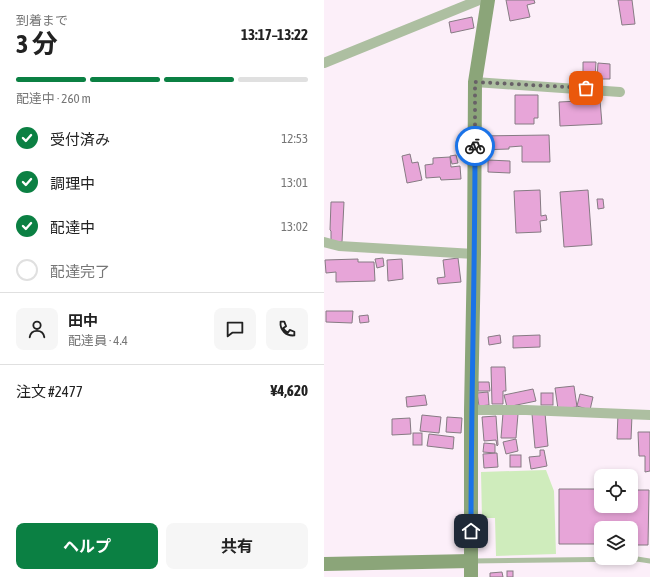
<!DOCTYPE html>
<html lang="ja">
<meta charset="utf-8">
<style>
:root{--surface:#fff;--page:#f6f6f6;--text:#222;--muted:#767676;--line:#e0e0e0;--accent:#0b8043}
body{margin:0;font-family:"Asap Condensed","Noto Sans JP",sans-serif;background:var(--page);color:var(--text);height:100vh;display:flex;flex-direction:column;font-size:15px;white-space:nowrap}
*{box-sizing:border-box;margin:0}
p{font-size:13px;color:var(--muted)}
.icon{flex:none;width:22px;height:22px;fill:none;stroke:currentColor;stroke-width:2;stroke-linecap:round;stroke-linejoin:round}
.map{position:relative;flex:1;overflow:hidden}
.sheet{display:flex;flex-direction:column;background:var(--surface);width:324px}
.sheet>*{flex:none}
.buttons{position:absolute;left:270px;top:469px;display:grid;gap:8px}
.buttons a{display:grid;place-items:center;width:44px;height:44px;border-radius:8px;background:var(--surface);box-shadow:0 2px 6px #0003;font-size:20px}
.pin{position:absolute;display:grid;place-items:center;width:34px;height:34px;color:#fff;margin:-17px;border-radius:8px;box-shadow:0 2px 6px #0006}
.courier{position:absolute;display:grid;place-items:center;width:40px;height:40px;margin:-20px;border:3px solid #1a73e8;border-radius:50%;background:#fff;color:#222;box-shadow:0 1px 5px #0007}
.overview em{font-style:normal;font-weight:700}
.overview div{display:flex;flex-direction:column-reverse}
.overview{display:flex;align-items:center;justify-content:space-between;height:68px;padding:0 16px}
h1{font-size:26px;font-weight:700;line-height:30px}
.bar{display:grid;grid-template-columns:repeat(4,1fr);gap:6px 4px;align-content:center;height:48px;padding:0 16px}
.bar i{height:5px;border-radius:3px;background:var(--line)}
.bar .selected{background:var(--accent)}
.bar p{grid-column:span 4}
.line{display:flex;align-items:center;gap:10px;padding:0 16px;border-top:1px solid var(--line)}
.line div{flex:1}
.round{display:grid;place-items:center;flex:none;width:42px;height:42px;border-radius:8px;background:var(--page)}
ol{padding:0 16px;list-style:none}
li{display:flex;align-items:center;gap:12px;height:44px}
li p{margin-inline-start:auto}
li .icon{padding:4px;border-radius:50%;background:var(--accent);color:#fff;stroke-width:4}
li:last-child{color:var(--muted)}
li i{width:22px;height:22px;border:2px solid var(--line);border-radius:50%}
.cta{display:flex;gap:8px;margin-top:auto;padding:8px 16px}
.cta a{flex:1;height:46px;border-radius:8px;background:var(--accent);color:#fff;font-size:16px;font-weight:700;line-height:46px;text-align:center}
.cta a+a{background:var(--page);color:var(--text)}
main{display:flex;flex:1;min-height:0}
.map>svg:first-child{display:block}
</style>
<main>
<section class="sheet">
<div class="overview"><div><h1>3 分</h1><p>到着まで</p></div><em>13:17–13:22</em></div>
<div class="bar"><i class="selected"></i><i class="selected"></i><i class="selected"></i><i></i><p>配達中 · 260 m</p></div>
<ol>
<li><svg class="icon" aria-label="check" viewBox="0 0 24 24"><path d="M5 12l5 5 9-10"/></svg>受付済み<p>12:53</p></li>
<li><svg class="icon" aria-label="check" viewBox="0 0 24 24"><path d="M5 12l5 5 9-10"/></svg>調理中<p>13:01</p></li>
<li><svg class="icon" aria-label="check" viewBox="0 0 24 24"><path d="M5 12l5 5 9-10"/></svg>配達中<p>13:02</p></li>
<li><i></i>配達完了</li>
</ol>
<div class="line" style="height:72px"><a class="round"><svg class="icon" aria-label="person" viewBox="0 0 24 24"><circle cx="12" cy="8" r="4"/><path d="M4 21q1-7 8-7t8 7"/></svg></a><div><b>田中</b><p>配達員 · 4.4</p></div><a class="round"><svg class="icon" aria-label="chat" viewBox="0 0 24 24"><path d="M4 5h16v11H9l-5 4z"/></svg></a><a class="round"><svg class="icon" aria-label="phone" viewBox="0 0 24 24"><path d="M5 4h4l2 5-3 2q2 4 5 5l2-3 5 2v4C11 20 4 13 5 4z"/></svg></a></div>
<div class="line" style="height:52px"><div>注文 #2477</div><b>¥4,620</b></div>
<div class="cta"><a>ヘルプ</a><a>共有</a></div>
</section>
<div class="map">
<svg width="326" height="577" viewBox="0 0 326 577">
<rect width="100%" height="100%" fill="#fceff9"/>
<polygon fill="#cfecbc" points="222,470 230,491 232,554 172,556 171,518 158,518 157,472"/>
<g fill="#e7a5d8" stroke="#867b83">
<polygon points="182,0 210,0 211,3 203,5 206,17 186,21"/>
<polygon points="294,0 308,0 311,24 298,25"/>
<polygon points="148,17 150,28 127,33 125,22"/>
<polygon points="259,62 272,62 271,78 259,77"/>
<polygon points="274,63 286,64 286,79 273,79"/>
<polygon points="191,95 214,95 214,118 210,118 210,124 191,124"/>
<polygon points="276,100 278,124 236,126 235,102"/>
<polygon points="225,135 226,162 198,162 198,146 185,147 185,149 154,150 154,136"/>
<polygon points="86,154 88,163 94,162 98,180 83,183 78,156"/>
<polygon points="132,155 134,163 128,164 126,156"/>
<polygon points="126,157 127,167 136,166 137,179 117,180 116,177 102,178 101,165 109,164 109,158"/>
<polygon points="164,160 186,161 186,173 164,172"/>
<polygon points="216,190 217,216 222,215 223,220 216,221 217,232 192,233 190,191"/>
<polygon points="264,190 268,245 240,247 236,192"/>
<polygon points="273,199 279,199 280,208 274,209"/>
<polygon points="7,202 20,202 18,242 7,241 7,231 6,230"/>
<polygon points="59,258 60,266 53,268 51,259"/>
<polygon points="134,258 137,282 114,284 113,278 121,277 119,260"/>
<polygon points="34,259 34,262 50,262 51,281 12,282 12,272 2,273 1,260"/>
<polygon points="78,259 79,279 64,281 63,260"/>
<polygon points="2,311 29,311 28,323 2,322"/>
<polygon points="44,315 45,322 36,323 35,316"/>
<polygon points="176,335 177,343 165,345 164,337"/>
<polygon points="216,335 216,347 189,348 189,336"/>
<polygon points="167,367 181,367 182,391 179,391 179,404 168,404"/>
<polygon points="154,382 165,382 166,391 154,391"/>
<polygon points="250,386 253,407 234,409 231,388"/>
<polygon points="209,389 212,401 183,407 180,395"/>
<polygon points="164,392 165,405 155,406 153,393"/>
<rect x="217" y="393" width="12" height="12"/>
<polygon points="256,394 269,397 266,410 253,406"/>
<polygon points="101,395 103,405 83,407 82,397"/>
<polygon points="179,413 194,414 192,438 177,438"/>
<polygon points="221,413 224,446 211,448 208,414"/>
<polygon points="294,414 308,415 307,439 293,439"/>
<polygon points="98,415 117,417 115,433 96,431"/>
<polygon points="172,416 174,445 173,446 172,440 160,441 158,417"/>
<polygon points="123,417 138,418 137,433 122,432"/>
<polygon points="86,418 87,434 68,435 68,419"/>
<polygon points="314,432 326,432 326,471 321,472 321,456 315,456"/>
<rect x="89" y="433" width="9" height="12"/>
<polygon points="105,434 130,437 129,449 103,446"/>
<polygon points="192,439 194,451 182,454 179,442"/>
<polygon points="160,443 171,444 171,453 159,452"/>
<polygon points="216,450 220,450 223,466 207,469 205,457 216,456"/>
<polygon points="173,453 174,467 160,468 159,454"/>
<rect x="186" y="455" width="11" height="12"/>
<polygon points="235,489 277,489 277,506 307,506 307,490 325,490 324,545 307,545 307,528 277,528 277,544 235,544"/>
<rect x="183" y="571" width="6" height="6"/>
<polygon points="178,572 179,577 166,577 166,573"/>
</g>
<g fill="none" stroke-linecap="round" stroke-linejoin="round">
<polyline stroke="#adbfa1" stroke-width="5" points="147,561 313,559 326,561"/>
<g stroke="#adbfa1" stroke-width="10">
<polyline points="0,63 155,0"/>
<polyline points="151,82 296,92"/>
<polyline points="0,242 15,246 150,254"/>
<polyline points="147,410 202,410 326,415"/>
</g>
<g stroke="#8ba579" stroke-width="14">
<polyline points="0,564 147,561"/>
<polyline points="147,577 147,410 150,254 151,82 164,0"/>
</g>
</g>
<g fill="none" stroke-linecap="round" stroke-linejoin="round">
<polyline stroke="#686167" stroke-width="4" stroke-dasharray="0 7.2" points="151,146 151,82 262,88"/>
<path stroke="#1a73e8" stroke-width="5" d="M147,531C147,402 151,274 151,146"/>
</g>
</svg>
<div class="buttons">
<a><svg class="icon" aria-label="locate" viewBox="0 0 24 24"><circle cx="12" cy="12" r="6"/><path d="M12 2v4M12 18v4M2 12h4M18 12h4"/></svg></a>
<a><svg class="icon" aria-label="layers" viewBox="0 0 24 24"><path d="M12 4l9 5-9 5-9-5zM3 14l9 5 9-5"/></svg></a>
</div>
<div class="pin" style="left:262px;top:88px;background:#ea580c"><svg class="icon" aria-label="bag" viewBox="0 0 24 24"><path d="M5 8h14l-1 12H6zM9 8a3 3 0 0 1 6 0"/></svg></div>
<div class="pin" style="left:147px;top:531px;background:#1f2937"><svg class="icon" aria-label="home" viewBox="0 0 24 24"><path d="M3 11l9-7 9 7M6 9v11h12V9"/></svg></div>
<div class="courier" style="left:151px;top:146px"><svg class="icon" aria-label="bike" viewBox="0 0 24 24"><circle cx="6" cy="16" r="4"/><circle cx="18" cy="16" r="4"/><path d="M6 16l4-8h5l3 8M10 8l3 8H6M13 5h3"/></svg></div>
</div>
</main>
